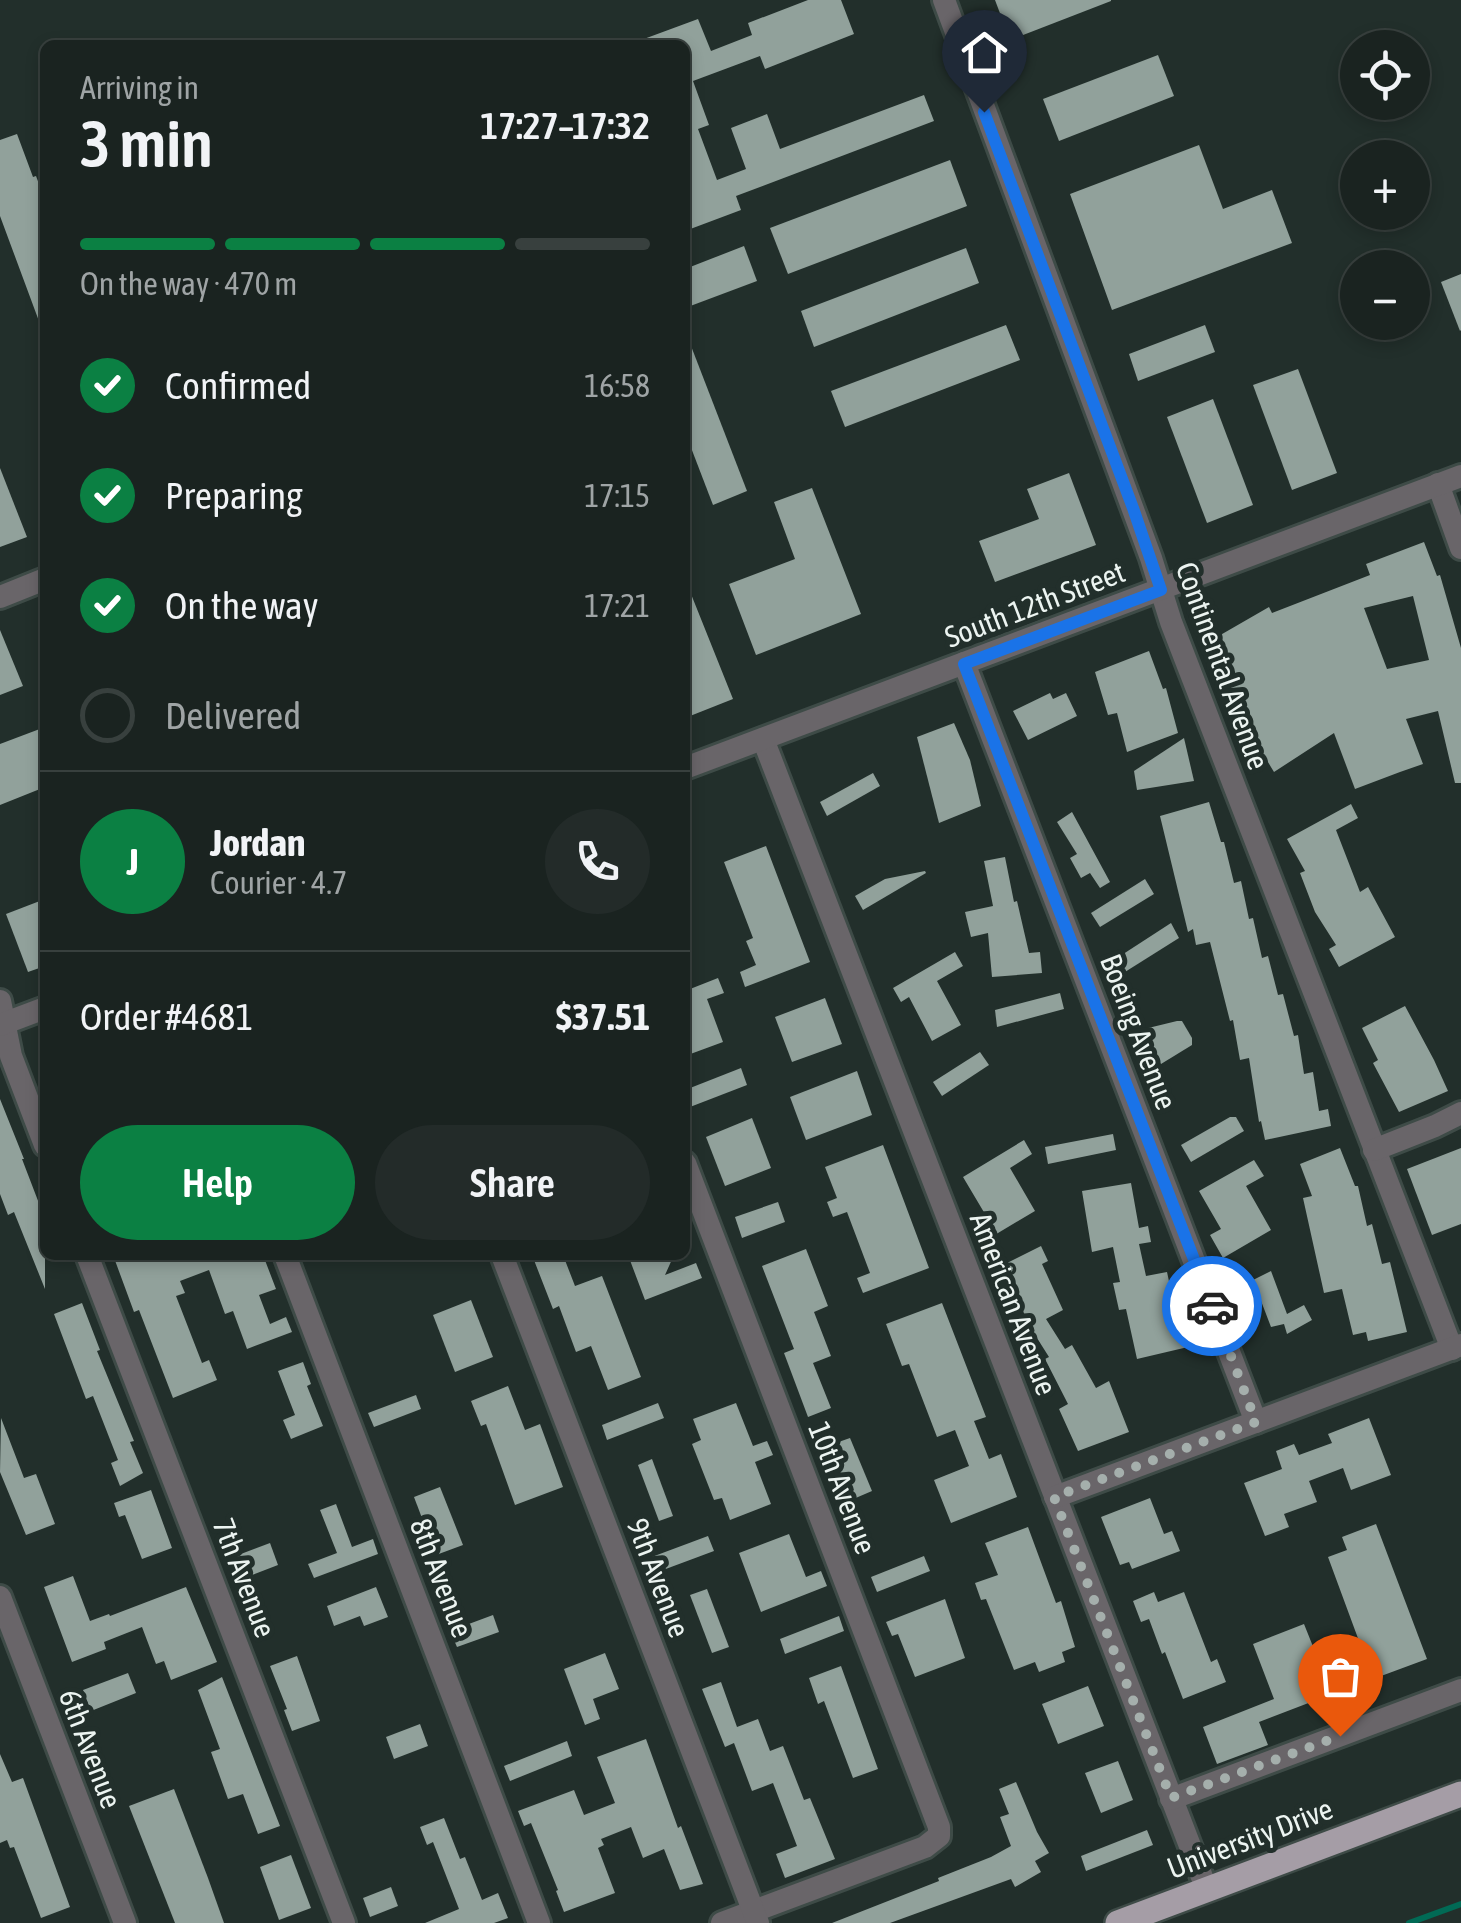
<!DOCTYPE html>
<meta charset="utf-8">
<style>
:root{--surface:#1a2320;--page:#232b29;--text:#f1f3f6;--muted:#9fa4a5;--line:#38403e;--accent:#0b8043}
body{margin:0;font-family:"Asap Condensed",sans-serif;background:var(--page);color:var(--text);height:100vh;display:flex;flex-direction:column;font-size:38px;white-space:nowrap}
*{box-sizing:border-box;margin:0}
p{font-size:32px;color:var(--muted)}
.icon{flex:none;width:55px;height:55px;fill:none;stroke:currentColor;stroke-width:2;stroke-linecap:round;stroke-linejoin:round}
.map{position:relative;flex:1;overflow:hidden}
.sheet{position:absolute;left:40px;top:40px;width:650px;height:1220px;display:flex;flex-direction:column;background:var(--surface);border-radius:15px;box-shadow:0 5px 15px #0003,0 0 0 2px var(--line)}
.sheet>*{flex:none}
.fabs{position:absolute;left:1340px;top:30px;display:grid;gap:20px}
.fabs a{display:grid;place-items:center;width:90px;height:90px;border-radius:50%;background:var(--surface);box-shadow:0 5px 15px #0003,0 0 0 2px var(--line);font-size:50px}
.pin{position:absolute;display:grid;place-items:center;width:85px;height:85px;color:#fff;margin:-102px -42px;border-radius:50% 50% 50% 0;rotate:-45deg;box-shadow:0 0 10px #0007}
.pin .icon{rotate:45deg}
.courier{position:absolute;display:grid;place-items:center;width:100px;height:100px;margin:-50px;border:8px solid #1a73e8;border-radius:50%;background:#fff;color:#222;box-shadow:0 2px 12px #0007}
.summary em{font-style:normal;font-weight:600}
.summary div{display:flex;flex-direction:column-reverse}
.summary{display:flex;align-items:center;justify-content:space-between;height:170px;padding:0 40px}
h1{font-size:65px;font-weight:600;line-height:75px}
.bar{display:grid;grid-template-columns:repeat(4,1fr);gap:15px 10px;align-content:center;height:120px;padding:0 40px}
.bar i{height:12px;border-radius:8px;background:var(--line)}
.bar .selected{background:var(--accent)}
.bar p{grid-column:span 4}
.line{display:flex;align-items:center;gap:25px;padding:0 40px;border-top:2px solid var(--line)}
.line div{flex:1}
.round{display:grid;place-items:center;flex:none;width:105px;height:105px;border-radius:52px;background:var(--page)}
ol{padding:0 40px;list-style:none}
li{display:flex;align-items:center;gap:30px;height:110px}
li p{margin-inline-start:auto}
li .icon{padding:10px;border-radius:50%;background:var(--accent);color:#fff;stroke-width:4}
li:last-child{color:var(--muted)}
li i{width:55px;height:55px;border:5px solid var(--line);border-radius:50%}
.cta{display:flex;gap:20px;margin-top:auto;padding:20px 40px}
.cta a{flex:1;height:115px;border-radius:60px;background:var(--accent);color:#fff;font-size:40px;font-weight:600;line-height:115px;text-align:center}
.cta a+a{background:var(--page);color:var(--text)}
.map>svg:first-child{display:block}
</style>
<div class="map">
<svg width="1461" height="1923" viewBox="0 0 1461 1923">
<rect width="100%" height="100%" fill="#222f2b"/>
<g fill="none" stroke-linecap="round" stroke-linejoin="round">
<polyline stroke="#016a55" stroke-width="6" points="1409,1923 1461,1904"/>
</g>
<g fill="#91a19b" fill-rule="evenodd">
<polygon points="808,0 841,0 854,34 765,69 760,56 693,81 709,125 698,129 717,180 746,169 731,128 767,114 780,149 924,95 934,121 736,196 741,210 685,231 685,45 633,43 698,19 711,51 752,35 748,23"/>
<polygon points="995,0 1111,0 1111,1 1010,40"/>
<polygon points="1158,55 1174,96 1059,141 1043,99"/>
<polygon points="17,134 33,177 36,176 45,200 43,332 0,216 0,140"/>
<polygon points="1199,145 1223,209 1272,190 1292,243 1112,310 1070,194"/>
<polygon points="950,160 967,206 788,274 770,228"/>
<polygon points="744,246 757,281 685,308 685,269"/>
<polygon points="966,248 979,283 814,347 801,311"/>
<polygon points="1461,274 1461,330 1460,331 1441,282"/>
<polygon points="1006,325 1020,360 845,427 831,391"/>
<polygon points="1205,325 1215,352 1138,381 1129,354"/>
<polygon points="686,333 747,491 713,505 685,432"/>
<polygon points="1298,369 1337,473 1292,490 1253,385"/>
<polygon points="1213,399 1253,505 1207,523 1167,417"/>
<polygon points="0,468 27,537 0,547"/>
<polygon points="1069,473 1096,545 995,582 979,541 1039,519 1027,489"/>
<polygon points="812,488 861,614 756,655 729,584 795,559 774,502"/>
<path d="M1424,542L1437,576L1440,575L1461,648V783H1455L1438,711L1406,719L1423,764L1400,772L1355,789L1334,733L1274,772L1245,724L1250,721L1229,686L1234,683L1210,641L1269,607L1272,613L1370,575L1366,564ZM1413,596L1429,660L1387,669L1364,608Z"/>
<polygon points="685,579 733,699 685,718"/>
<polygon points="0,630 23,686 0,695"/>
<polygon points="1149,651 1163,689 1166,688 1178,733 1127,752 1117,713 1108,715 1095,672"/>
<polygon points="1050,693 1053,699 1066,693 1077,716 1028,740 1013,711"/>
<polygon points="954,723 970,760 981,806 939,823 917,737"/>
<polygon points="45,727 45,787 0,805 0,744"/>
<polygon points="1184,738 1194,781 1137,790 1134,771"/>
<polygon points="873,773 880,786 827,816 820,802"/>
<polygon points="1209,802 1221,842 1224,842 1234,883 1241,881 1249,919 1253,918 1262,958 1268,956 1278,995 1283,994 1294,1036 1298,1035 1304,1074 1313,1072 1319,1111 1328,1109 1331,1126 1265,1140 1261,1121 1259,1122 1249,1058 1240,1060 1233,1020 1230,1021 1210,942 1196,945 1193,929 1188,932 1160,816"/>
<polygon points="1351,804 1358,818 1336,830 1360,892 1368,887 1395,937 1339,967 1329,949 1336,945 1315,912 1300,873 1305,871 1287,839"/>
<polygon points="1072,812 1110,882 1100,888 1090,873 1081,878 1070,858 1077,854 1057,822"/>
<polygon points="766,846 810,962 745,987 740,972 756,965 746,941 753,938 724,862"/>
<polygon points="1005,857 1014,902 1017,901 1029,953 1040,952 1042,973 992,977 988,933 971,937 965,912 993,906 984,861"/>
<polygon points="925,871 926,873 863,910 855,896 885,879"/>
<polygon points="1145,879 1154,894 1100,927 1091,913"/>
<polygon points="45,899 45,966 28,972 6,914"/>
<polygon points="1171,923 1179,938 1117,977 1114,960"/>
<polygon points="955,952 963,966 937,981 961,1025 932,1041 909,997 901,1002 893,988"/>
<polygon points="718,978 724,993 707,999 723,1042 685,1056 685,991"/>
<polygon points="1060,993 1064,1009 997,1027 995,1010"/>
<polygon points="825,998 842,1044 792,1062 775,1017"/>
<polygon points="1405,1006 1434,1060 1448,1091 1399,1112 1373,1063 1378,1060 1362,1028"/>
<polygon points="1177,1021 1182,1021 1192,1038 1192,1045 1161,1064 1140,1030"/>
<polygon points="980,1052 989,1065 942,1096 933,1082"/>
<polygon points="741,1068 747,1085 690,1107 685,1090"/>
<polygon points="857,1071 872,1115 806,1140 790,1097"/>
<polygon points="0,1099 24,1159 22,1159 45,1219 45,1289 14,1212 8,1215 0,1194"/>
<polygon points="1230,1117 1236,1117 1244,1131 1191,1162 1181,1145"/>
<polygon points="752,1118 771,1168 725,1186 706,1137"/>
<polygon points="1113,1134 1116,1150 1048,1164 1045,1147"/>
<polygon points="1024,1140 1032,1154 1010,1168 1035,1211 993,1236 982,1216 985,1214 963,1177"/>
<polygon points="883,1145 929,1268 863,1293 857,1278 870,1273 847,1212 833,1217 827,1202 837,1198 825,1167"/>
<polygon points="1340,1148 1355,1186 1358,1186 1367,1226 1372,1224 1382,1264 1390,1262 1407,1332 1368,1341 1366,1332 1353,1335 1342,1289 1324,1293 1303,1198 1312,1196 1300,1164"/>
<polygon points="1461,1148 1461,1224 1432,1235 1407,1169"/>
<polygon points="1254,1160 1264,1176 1246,1186 1271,1230 1223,1258 1210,1235 1221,1229 1199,1191"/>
<polygon points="1131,1183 1139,1228 1148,1226 1151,1242 1139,1244 1146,1276 1167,1272 1178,1323 1182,1322 1188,1347 1137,1359 1126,1309 1119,1310 1113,1283 1120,1282 1113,1247 1092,1252 1082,1191"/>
<polygon points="778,1202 785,1222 742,1238 735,1217"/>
<polygon points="1041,1246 1048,1261 1042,1264 1063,1310 1046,1319 1065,1349 1072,1345 1096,1388 1109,1381 1129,1432 1078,1451 1059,1409 1068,1404 1045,1359 1049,1357 1030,1327 1003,1265"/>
<polygon points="806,1249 828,1306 814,1312 831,1356 813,1363 831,1408 808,1417 784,1353 794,1349 762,1266"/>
<polygon points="113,1255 263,1255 276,1289 259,1295 270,1324 286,1317 292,1332 247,1349 233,1311 225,1314 209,1270 180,1281 185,1293 176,1296 202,1363 209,1360 217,1380 173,1398 139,1310 134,1312"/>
<polygon points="532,1255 563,1255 575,1286 602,1276 641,1377 608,1390 591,1346 576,1352 559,1306 553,1309"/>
<polygon points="628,1255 674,1255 665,1275 696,1263 702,1278 645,1300"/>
<polygon points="1271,1271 1287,1314 1304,1305 1312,1320 1287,1334 1284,1324 1271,1327 1253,1280"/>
<polygon points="471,1300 493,1357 455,1372 433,1315"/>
<polygon points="82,1303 100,1350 97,1351 134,1441 130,1442 143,1473 120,1486 111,1463 118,1460 93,1396 86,1399 54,1314"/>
<polygon points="942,1303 986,1417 974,1421 989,1459 1001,1454 1017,1497 951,1523 934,1480 969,1466 955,1430 937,1437 909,1364 902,1366 886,1324"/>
<polygon points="303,1362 311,1384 307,1386 323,1426 291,1439 283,1420 295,1415 278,1371"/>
<polygon points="508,1386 525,1430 540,1424 563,1487 515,1505 486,1424 481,1426 471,1401"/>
<polygon points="416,1395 421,1409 374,1427 368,1413"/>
<polygon points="658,1403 664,1418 607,1440 602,1425"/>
<polygon points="736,1403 753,1446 767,1441 773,1455 755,1462 771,1504 730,1520 722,1498 714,1500 692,1444 701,1440 693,1419"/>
<polygon points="1,1418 24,1478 36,1474 55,1524 26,1535 0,1472"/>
<polygon points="1369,1418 1391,1475 1351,1490 1343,1468 1309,1481 1317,1502 1284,1514 1289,1527 1265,1536 1244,1483 1282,1469 1276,1451 1294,1444 1299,1455 1332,1443 1328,1434"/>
<polygon points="850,1438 872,1491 851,1500 830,1445"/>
<polygon points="652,1459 673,1516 659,1521 638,1465"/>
<polygon points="440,1487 463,1545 436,1555 414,1497"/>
<polygon points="151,1490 172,1548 142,1559 125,1515 119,1517 114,1503"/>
<polygon points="1150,1498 1164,1534 1172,1531 1180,1551 1132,1569 1129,1562 1120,1565 1101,1517"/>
<polygon points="336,1504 352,1547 373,1539 378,1554 314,1578 308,1564 337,1553 320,1510"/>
<polygon points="1376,1524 1427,1659 1373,1679 1328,1557 1347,1550 1342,1537"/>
<polygon points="1028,1527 1056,1603 1061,1601 1075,1647 1062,1652 1065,1662 1039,1672 1035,1662 1014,1670 986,1599 981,1600 975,1583 998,1575 985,1543"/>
<polygon points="789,1534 806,1577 821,1571 827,1586 761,1612 739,1553"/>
<polygon points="708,1536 714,1551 655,1573 649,1558"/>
<polygon points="270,1543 278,1565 242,1579 233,1557"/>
<polygon points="924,1556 930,1571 877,1592 871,1577"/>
<polygon points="73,1576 90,1621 109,1614 110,1616 186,1587 217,1662 171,1680 164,1661 156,1664 142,1627 104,1642 106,1649 72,1662 44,1587"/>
<polygon points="376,1587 388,1617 364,1626 360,1616 334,1626 327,1606"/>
<polygon points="707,1589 729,1647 712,1653 690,1595"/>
<polygon points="1154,1592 1158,1602 1184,1592 1211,1662 1217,1659 1226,1682 1183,1699 1165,1652 1162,1654 1149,1619 1141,1622 1133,1601"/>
<polygon points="945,1599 965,1658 915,1677 898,1634 892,1636 886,1622"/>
<polygon points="493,1615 499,1632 457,1647 450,1631"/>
<polygon points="839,1616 844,1631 785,1654 780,1639"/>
<polygon points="1304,1624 1332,1694 1259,1722 1268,1745 1217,1764 1203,1727 1274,1699 1253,1644"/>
<polygon points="605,1653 619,1689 593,1699 600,1719 585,1725 564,1669"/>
<polygon points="297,1656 320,1721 292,1731 284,1710 287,1709 270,1666"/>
<polygon points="841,1666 878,1769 853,1778 824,1701 818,1704 809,1678"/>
<polygon points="128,1673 136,1693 91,1711 83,1690"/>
<polygon points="222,1677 280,1826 258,1834 243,1794 228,1799 211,1752 220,1749 198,1690"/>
<polygon points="721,1682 737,1727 758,1719 770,1751 783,1746 804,1800 810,1798 835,1859 785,1878 776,1854 797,1846 773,1783 752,1791 734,1743 725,1747 702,1689"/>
<polygon points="1088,1686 1104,1726 1058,1744 1042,1704"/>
<polygon points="420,1724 428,1746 394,1759 386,1737"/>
<polygon points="646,1739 678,1828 681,1826 703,1884 680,1890 664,1849 643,1858 631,1827 601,1839 604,1845 598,1848 615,1893 564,1912 556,1891 558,1890 531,1823 524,1826 518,1811 574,1790 584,1815 615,1803 597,1757"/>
<polygon points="567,1741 572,1756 510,1781 504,1766"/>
<polygon points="0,1754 12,1782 23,1778 70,1907 41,1918 14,1847 10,1848 7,1840 0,1843"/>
<polygon points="1118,1761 1133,1800 1101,1813 1085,1773"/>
<polygon points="1016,1782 1037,1832 1049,1853 1035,1861 1041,1872 1015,1887 1011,1879 890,1923 832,1923 939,1881 938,1878 991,1857 1011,1846 1000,1817 1009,1814 999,1789"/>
<polygon points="174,1789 208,1878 224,1923 175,1923 129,1806"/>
<polygon points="444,1818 460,1859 465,1857 482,1900 498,1893 508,1918 494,1923 425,1923 459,1909 433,1842 427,1845 420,1827"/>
<polygon points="1147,1830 1153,1845 1086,1871 1081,1856"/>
<polygon points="291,1855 311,1908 279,1920 260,1867"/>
<polygon points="391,1887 398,1906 370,1917 363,1898"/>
</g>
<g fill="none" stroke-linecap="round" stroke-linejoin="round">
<defs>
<g id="minor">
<polyline points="944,0 1151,558 1171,622 1452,1349"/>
<polyline points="1438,484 1461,548"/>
<polyline points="0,597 45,579"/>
<polyline points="964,663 1256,1422"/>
<polyline points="763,739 1207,1890"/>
<polyline points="685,768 1461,476"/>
<polyline points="0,1001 11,1056 45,1145"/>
<polyline points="0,1025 45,1008"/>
<polyline points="1374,1150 1435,1126 1461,1113"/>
<polyline points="685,1163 939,1827 939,1836 925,1847 722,1923"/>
<polyline points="87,1255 344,1923"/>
<polyline points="285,1255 539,1923"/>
<polyline points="502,1255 758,1923"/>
<polyline points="1055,1497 1461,1345"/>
<polyline points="0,1597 125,1923"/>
<polyline points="1171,1799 1461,1690"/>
</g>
<polyline id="major" points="1118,1923 1461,1794"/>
</defs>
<use href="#minor" stroke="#3e4b47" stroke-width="28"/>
<use href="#major" stroke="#3e4b47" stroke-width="30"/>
<use href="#minor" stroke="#696569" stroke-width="22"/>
<use href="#major" stroke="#a59da6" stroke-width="25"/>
</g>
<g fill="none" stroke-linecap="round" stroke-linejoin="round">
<polyline stroke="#a5afac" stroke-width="10" stroke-dasharray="0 18" points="1212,1306 1256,1422 1054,1497 1171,1798 1340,1736"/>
<polyline stroke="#1a73e8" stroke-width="12" points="984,112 1133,508 1161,590 964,664 1212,1306"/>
</g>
<g text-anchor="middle" stroke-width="10" stroke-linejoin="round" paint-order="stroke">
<g font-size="30" fill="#ecf4f1" stroke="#222f2b">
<text transform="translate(1035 605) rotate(-21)" y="10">South 12th Street</text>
<text transform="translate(1222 666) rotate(70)" y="10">Continental Avenue</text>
<text transform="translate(1138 1032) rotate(69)" y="10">Boeing Avenue</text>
<text transform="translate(1013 1304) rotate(69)" y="10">American Avenue</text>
<text transform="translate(842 1488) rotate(69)" y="10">10th Avenue</text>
<text transform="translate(244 1578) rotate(69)" y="10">7th Avenue</text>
<text transform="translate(441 1578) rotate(69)" y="10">8th Avenue</text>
<text transform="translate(658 1578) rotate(69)" y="10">9th Avenue</text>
<text transform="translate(90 1749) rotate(69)" y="10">6th Avenue</text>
<text transform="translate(1250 1839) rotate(-21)" y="10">University Drive</text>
</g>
</g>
</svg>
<div class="fabs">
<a><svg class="icon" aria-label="locate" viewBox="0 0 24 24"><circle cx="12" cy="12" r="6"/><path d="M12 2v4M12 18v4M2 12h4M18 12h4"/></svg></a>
<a>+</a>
<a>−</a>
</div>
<div class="pin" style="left:1340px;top:1736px;background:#ea580c"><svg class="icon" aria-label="bag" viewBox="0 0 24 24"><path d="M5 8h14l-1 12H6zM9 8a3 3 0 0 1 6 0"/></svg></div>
<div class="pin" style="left:984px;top:112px;background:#1f2937"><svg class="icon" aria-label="home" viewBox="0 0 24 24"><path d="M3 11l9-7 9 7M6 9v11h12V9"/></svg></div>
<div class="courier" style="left:1212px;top:1306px"><svg class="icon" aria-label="car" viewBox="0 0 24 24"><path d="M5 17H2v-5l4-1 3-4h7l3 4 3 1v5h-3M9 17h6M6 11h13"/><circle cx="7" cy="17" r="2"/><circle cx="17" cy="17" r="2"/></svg></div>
<section class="sheet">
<div class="summary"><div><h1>3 min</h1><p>Arriving in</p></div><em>17:27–17:32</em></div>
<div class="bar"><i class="selected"></i><i class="selected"></i><i class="selected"></i><i></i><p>On the way · 470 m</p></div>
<ol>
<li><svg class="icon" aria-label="check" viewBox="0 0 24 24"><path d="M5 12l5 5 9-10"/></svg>Confirmed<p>16:58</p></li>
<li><svg class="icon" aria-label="check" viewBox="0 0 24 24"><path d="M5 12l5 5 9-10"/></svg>Preparing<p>17:15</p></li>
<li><svg class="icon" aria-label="check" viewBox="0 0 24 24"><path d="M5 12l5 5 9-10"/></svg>On the way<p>17:21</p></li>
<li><i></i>Delivered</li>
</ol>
<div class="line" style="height:180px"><b class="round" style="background:var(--accent);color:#fff">J</b><div><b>Jordan</b><p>Courier · 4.7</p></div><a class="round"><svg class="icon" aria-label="phone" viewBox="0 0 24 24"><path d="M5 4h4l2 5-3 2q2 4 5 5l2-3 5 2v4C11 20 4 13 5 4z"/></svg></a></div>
<div class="line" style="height:130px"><div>Order #4681</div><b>$37.51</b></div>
<div class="cta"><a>Help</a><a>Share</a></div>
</section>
</div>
